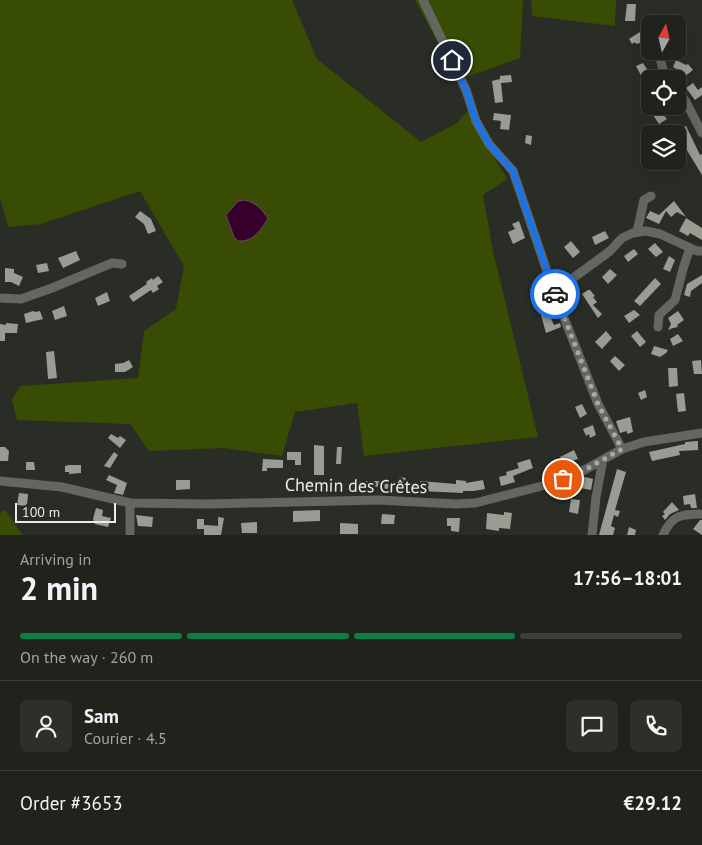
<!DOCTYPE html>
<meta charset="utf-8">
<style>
:root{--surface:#20221c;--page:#2d2f29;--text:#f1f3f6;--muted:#a2a4a3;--line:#3d3f3b;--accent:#0b8043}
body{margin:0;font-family:"PT Sans",sans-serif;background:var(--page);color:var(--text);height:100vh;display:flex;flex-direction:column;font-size:19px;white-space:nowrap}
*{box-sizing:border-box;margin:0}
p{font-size:16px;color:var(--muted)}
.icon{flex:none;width:28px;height:28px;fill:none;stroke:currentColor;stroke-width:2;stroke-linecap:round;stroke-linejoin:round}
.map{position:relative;height:535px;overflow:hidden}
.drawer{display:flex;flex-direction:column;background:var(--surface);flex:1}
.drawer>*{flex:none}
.needle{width:32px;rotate:8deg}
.controls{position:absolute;left:641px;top:15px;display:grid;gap:10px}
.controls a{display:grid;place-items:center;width:45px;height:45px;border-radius:8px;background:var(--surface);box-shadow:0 5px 20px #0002,0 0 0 1px var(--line);font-size:25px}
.scale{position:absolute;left:15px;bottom:12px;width:101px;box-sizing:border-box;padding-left:5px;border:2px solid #eaece7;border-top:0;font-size:14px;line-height:18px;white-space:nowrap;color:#eaece7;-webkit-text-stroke:4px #2a2d25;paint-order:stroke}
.pin{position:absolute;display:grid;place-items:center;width:42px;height:42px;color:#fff;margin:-21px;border:2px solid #fff;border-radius:50%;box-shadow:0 1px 5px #0007}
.courier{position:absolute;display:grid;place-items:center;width:50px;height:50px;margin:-25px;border:4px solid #1a73e8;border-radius:50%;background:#fff;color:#222;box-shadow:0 1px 6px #0007}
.head em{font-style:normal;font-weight:700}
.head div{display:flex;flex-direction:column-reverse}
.head{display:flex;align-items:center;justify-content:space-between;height:85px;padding:0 20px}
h1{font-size:32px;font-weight:700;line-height:38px}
.bar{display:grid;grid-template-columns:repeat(4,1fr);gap:8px 5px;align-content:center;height:60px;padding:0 20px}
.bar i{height:6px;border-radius:4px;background:var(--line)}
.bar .current{background:var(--accent)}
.bar p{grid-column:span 4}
.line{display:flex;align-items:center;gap:12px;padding:0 20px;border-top:1px solid var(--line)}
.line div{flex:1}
.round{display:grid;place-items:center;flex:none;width:52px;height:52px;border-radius:8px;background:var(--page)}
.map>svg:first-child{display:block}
</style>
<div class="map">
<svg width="702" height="535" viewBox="0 0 702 535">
<rect width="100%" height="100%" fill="#2a2d25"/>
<g fill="#384c03">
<polygon points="0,0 292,0 317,59 421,142 457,123 467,111 507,179 483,195 493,251 538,437 364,456 357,403 295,412 282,456 224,448 149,451 130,424 17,420 12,400 20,386 138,378 144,331 176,309 184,266 140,191 41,224 8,227 0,197"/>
<polygon points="415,0 523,0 520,58 458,80"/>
<polygon points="531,0 616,0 615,26 532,16"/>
<polygon points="5,510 23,535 0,535 0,513"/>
</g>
<path fill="#37002c" stroke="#6d4764" d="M245,200C255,202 263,210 268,219C260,230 254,242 238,241L234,237L226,215L238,201Z"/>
<g fill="#989c93">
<polygon points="627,4 636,4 635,21 625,21"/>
<polygon points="640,32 645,40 640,43 636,44 635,42 632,44 629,39"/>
<polygon points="676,60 686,65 688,64 693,70 684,77 680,71 673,67"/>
<polygon points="643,63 652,77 644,81 636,66"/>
<polygon points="511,75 512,82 501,83 503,102 495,103 492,81 500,79 500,76"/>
<polygon points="693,83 698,90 702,87 702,95 695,100 686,88"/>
<polygon points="657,108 667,119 659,124 651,112"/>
<polygon points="494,113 511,115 509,130 500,129 501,121 493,120"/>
<polygon points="686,126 700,155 702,154 702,175 688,152 677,130"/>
<polygon points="526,135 532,136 531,145 525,143"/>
<polygon points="674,201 686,217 677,212 671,217 666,211 659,224 646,218 650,211 659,215"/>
<polygon points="140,211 151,219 156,231 148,234 144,224 135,217"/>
<polygon points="686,218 702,228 702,240 690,233 688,236 679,231"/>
<polygon points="519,221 525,238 513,244 508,232 515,229 512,224"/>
<polygon points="605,231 609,238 595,245 592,237"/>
<polygon points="571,241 580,252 573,258 564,247"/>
<polygon points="655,243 663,252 656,257 648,249"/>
<polygon points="634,249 638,254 628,262 624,256"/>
<polygon points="76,251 80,260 63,268 58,258"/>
<polygon points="669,256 675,260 670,272 663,269"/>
<polygon points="47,263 49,271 38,273 36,265"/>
<polygon points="5,268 14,269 14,273 23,277 19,286 11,282 5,282"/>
<polygon points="610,269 617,275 608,284 602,277"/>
<polygon points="702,275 702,283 691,291 690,297 684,295 687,284"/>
<polygon points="158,276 163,282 157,286 159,289 153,293 151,290 133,302 129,296 147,284 146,282 152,278 153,280"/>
<polygon points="655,278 661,284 640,306 634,301"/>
<polygon points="588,290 590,290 595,296 593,297 597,302 593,305 602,314 598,318 582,294"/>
<polygon points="107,292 110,301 98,306 95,298"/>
<polygon points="64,306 67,316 55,320 52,311"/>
<polygon points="634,310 640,315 629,323 624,316"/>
<polygon points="33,311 36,312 40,311 43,319 26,323 24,314"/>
<polygon points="678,311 684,320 677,325 678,327 673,328 668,330 671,324 668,318"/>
<polygon points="549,314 554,325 560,323 561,327 546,333 541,315"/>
<polygon points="6,323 18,324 17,333 5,333 5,341 0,341 0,324 6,325"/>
<polygon points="606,331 612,338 602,349 595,342"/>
<polygon points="637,331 646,342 640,347 631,336"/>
<polygon points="678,334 683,341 673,346 670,339"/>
<polygon points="654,346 668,350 666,353 660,357 651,354"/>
<polygon points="54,351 57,378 48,379 46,352"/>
<polygon points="615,356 625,365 619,371 610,361"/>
<polygon points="129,360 133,367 125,372 115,372 115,364 123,363"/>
<polygon points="701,360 702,374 694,374 692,361"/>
<polygon points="668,368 677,368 678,386 669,387"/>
<polygon points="645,390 647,397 641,400 638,393"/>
<polygon points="684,393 686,411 678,412 676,394"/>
<polygon points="582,404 587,414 580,418 575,407"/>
<polygon points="630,417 633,432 627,434 627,431 620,433 616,421"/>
<polygon points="593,425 596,435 590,438 589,434 586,436 583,429"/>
<polygon points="111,434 118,438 120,436 126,440 120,448 108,438"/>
<polygon points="698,441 698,450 679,451 680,455 652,461 649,452 685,444 685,442"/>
<polygon points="314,445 324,446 324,475 314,475"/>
<polygon points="0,447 5,447 9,451 8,461 0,461"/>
<polygon points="337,447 342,447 341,464 336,464"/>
<polygon points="574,450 578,459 563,464 560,457"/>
<polygon points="114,452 118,455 110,468 104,466"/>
<polygon points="287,452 301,452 301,465 295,465 295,460 287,460"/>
<polygon points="263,459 283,460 283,468 267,468 267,471 262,471"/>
<polygon points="530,459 533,468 513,476 515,482 501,486 499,477 507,475 506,472 519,468 517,463"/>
<polygon points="26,462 34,462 35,470 26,470"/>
<polygon points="69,465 81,465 81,473 69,474 69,472 65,472 65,466"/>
<polygon points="617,469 626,472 615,510 620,511 618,517 614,515 611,526 615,528 613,535 599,535"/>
<polygon points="109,475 127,483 123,495 114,493 117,485 106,480"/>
<polygon points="399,477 406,478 405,482 408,482 406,491 380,490 381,487 368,486 368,489 357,489 358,481 399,481"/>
<polygon points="585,477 593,479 591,490 580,488 582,478"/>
<polygon points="176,480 190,480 190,489 176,490"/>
<polygon points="456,480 466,481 466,483 483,480 485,489 474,491 463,491 463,493 420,491 420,481 456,484"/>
<polygon points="19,493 28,494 27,506 17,505"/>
<polygon points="695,494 697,508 691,508 690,504 684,505 683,496"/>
<polygon points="571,499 580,500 578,514 569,512"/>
<polygon points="672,502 679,510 670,514 665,520 662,516 665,514 663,512"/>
<polygon points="96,508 103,510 102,516 111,518 108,527 95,524 93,519"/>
<polygon points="320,510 320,521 293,522 293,511"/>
<polygon points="504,512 512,513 510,529 499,528 499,531 486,529 487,513 504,515"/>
<polygon points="382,514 395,515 394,524 381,524"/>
<polygon points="136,515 153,517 152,527 138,526"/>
<polygon points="218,517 224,518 221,535 204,535 204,529 197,529 197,519 204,519 204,525 220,526 218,526"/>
<polygon points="447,518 460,518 459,532 451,531 451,526 447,526"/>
<polygon points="700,520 702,520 702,535 693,529"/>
<polygon points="257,522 257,533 242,533 241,523"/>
<polygon points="340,523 358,524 358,534 340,534"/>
<polygon points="629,527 636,530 635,535 627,535"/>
</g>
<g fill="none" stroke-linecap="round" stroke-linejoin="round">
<g stroke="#64675f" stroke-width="9">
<polyline points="423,0 466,90 476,121 489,144 513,171 554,292 598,404 622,449"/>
<polyline points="659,55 664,73 668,79"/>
<polyline points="678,91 686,102 702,133"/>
<polyline points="637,232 644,200 651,196"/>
<polyline points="554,292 610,251 622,238 633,233 646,231 660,234 697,251 702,251"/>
<polyline points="0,298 21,299 52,288 112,263 122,264"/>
<polyline points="658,327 659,315 675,300 683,269 690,248"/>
<polyline points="0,481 62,487 130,503 208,504 378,500 456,504 475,503 546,485 579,473 622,449 644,442 702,433"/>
<polyline points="130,503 130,535"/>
<polyline points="592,535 596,497 602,465 601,461"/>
<path d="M663,535C672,515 681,514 702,514"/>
</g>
</g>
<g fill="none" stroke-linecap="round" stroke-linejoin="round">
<polyline stroke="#a7a9a3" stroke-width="5" stroke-dasharray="0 9" points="555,294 598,404 622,449 579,473 563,479"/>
<polyline stroke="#1a73e8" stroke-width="6" points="452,60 466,90 476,121 489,144 513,171 555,294"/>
</g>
<g text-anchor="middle" stroke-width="5" stroke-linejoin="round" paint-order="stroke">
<g font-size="18" fill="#eaece7" stroke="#2a2d25">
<text transform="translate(356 486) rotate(1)" y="6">Chemin des Crêtes</text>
</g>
</g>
</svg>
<div class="controls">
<a><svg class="needle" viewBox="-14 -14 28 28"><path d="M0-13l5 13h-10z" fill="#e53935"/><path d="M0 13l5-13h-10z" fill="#a2a4a3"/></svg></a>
<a><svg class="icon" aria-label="locate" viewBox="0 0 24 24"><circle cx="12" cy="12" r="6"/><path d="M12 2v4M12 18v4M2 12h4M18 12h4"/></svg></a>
<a><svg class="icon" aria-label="layers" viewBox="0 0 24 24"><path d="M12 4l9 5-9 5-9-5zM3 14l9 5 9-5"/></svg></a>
</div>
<div class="scale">100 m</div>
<div class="pin" style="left:563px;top:479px;background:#ea580c"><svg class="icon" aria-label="bag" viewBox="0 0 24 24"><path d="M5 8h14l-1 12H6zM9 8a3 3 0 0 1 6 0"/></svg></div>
<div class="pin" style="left:452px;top:60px;background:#1f2937"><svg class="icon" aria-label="home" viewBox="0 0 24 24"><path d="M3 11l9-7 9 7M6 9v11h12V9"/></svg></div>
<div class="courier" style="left:555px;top:294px"><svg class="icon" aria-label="car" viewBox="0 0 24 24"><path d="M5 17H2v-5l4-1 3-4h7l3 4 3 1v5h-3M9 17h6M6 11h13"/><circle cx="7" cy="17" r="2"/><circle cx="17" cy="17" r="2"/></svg></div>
</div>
<section class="drawer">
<div class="head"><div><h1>2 min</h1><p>Arriving in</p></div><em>17:56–18:01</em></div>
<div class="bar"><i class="current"></i><i class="current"></i><i class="current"></i><i></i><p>On the way · 260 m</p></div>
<div class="line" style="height:90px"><a class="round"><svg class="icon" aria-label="person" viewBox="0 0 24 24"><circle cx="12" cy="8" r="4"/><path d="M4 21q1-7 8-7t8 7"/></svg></a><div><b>Sam</b><p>Courier · 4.5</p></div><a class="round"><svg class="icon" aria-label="chat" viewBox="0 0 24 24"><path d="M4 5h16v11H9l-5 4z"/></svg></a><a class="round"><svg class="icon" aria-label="phone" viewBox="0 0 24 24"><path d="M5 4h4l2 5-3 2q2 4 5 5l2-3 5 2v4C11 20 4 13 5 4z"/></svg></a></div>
<div class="line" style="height:65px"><div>Order #3653</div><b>€29.12</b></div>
</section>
